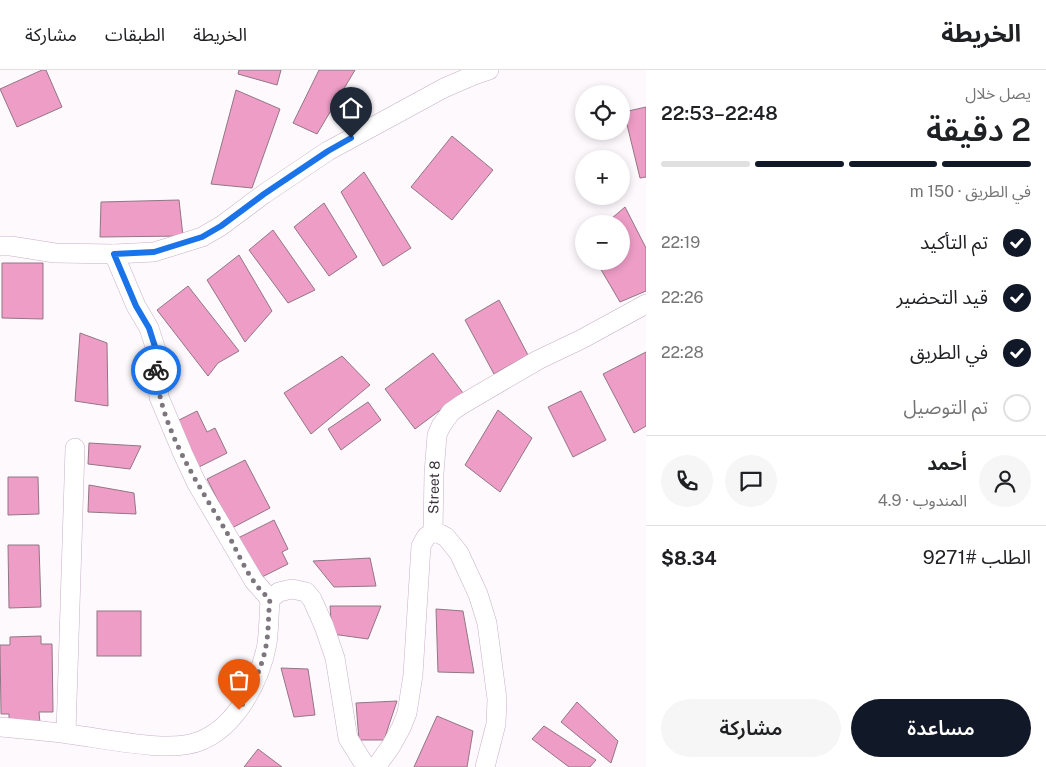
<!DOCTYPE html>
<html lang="ar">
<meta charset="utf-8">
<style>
:root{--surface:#fff;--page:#f6f6f6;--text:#202124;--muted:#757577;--line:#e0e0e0;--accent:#111827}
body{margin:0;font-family:"Public Sans","Noto Sans Arabic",sans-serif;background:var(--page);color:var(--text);direction:rtl;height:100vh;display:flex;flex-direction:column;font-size:19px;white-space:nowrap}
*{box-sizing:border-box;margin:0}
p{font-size:16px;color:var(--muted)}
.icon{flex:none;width:28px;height:28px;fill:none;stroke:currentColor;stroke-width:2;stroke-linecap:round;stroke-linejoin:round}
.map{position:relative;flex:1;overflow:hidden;direction:ltr}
.drawer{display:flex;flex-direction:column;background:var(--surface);width:400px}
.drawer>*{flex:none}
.fabs{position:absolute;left:575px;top:15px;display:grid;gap:10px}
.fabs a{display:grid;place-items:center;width:55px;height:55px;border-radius:50%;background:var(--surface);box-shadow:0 2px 8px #0003;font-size:25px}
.pin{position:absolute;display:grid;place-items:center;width:42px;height:42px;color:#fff;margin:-51px -21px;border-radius:50% 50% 50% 0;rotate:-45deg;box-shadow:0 0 5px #0007}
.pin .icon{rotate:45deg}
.courier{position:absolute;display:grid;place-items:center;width:50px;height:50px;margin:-25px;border:4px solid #1a73e8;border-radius:50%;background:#fff;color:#222;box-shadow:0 1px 6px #0007}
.overview em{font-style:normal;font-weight:600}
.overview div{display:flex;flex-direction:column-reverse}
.overview{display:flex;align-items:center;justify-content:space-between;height:85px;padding:0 15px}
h1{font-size:32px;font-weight:600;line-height:38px}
.bar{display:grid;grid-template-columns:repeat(4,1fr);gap:8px 5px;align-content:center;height:60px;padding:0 15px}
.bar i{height:6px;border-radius:4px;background:var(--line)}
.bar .selected{background:var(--accent)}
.bar p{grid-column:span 4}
.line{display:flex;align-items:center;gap:12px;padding:0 15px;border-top:1px solid var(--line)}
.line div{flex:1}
.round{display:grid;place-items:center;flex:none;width:52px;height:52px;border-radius:26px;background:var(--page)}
ol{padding:0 15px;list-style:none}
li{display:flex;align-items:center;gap:15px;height:55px}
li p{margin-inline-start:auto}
li .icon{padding:5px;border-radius:50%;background:var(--accent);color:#fff;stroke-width:4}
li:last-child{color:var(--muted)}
li i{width:28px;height:28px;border:2px solid var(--line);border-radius:50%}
.primary-button{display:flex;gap:10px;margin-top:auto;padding:10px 15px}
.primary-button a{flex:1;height:58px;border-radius:30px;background:var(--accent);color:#fff;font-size:20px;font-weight:600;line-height:58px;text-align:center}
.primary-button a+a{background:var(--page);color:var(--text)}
header{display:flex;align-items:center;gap:30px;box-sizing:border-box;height:70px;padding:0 25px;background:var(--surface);border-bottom:1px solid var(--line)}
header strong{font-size:24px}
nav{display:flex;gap:28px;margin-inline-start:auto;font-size:18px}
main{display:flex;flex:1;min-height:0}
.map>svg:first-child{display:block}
</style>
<header>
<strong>الخريطة</strong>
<nav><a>الخريطة</a><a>الطبقات</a><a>مشاركة</a></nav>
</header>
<main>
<section class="drawer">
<div class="overview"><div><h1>2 دقيقة</h1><p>يصل خلال</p></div><em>22:48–22:53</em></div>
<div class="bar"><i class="selected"></i><i class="selected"></i><i class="selected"></i><i></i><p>في الطريق · 150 m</p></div>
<ol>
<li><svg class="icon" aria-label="check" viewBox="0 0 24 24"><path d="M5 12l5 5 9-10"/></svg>تم التأكيد<p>22:19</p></li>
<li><svg class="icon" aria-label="check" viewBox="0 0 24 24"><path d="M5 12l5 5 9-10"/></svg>قيد التحضير<p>22:26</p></li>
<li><svg class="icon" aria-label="check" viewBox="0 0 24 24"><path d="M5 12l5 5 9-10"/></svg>في الطريق<p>22:28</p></li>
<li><i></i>تم التوصيل</li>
</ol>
<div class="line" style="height:90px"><a class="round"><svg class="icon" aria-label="person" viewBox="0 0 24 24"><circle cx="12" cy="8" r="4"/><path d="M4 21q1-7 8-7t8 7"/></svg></a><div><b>أحمد</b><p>المندوب · 4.9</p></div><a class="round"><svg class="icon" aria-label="chat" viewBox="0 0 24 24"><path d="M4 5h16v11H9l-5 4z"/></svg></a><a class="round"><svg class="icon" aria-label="phone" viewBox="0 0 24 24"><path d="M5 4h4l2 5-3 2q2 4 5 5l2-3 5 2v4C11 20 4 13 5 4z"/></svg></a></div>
<div class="line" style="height:65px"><div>الطلب #9271</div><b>$8.34</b></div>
<div class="primary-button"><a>مساعدة</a><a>مشاركة</a></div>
</section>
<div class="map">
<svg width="646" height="697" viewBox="0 0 646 697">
<rect width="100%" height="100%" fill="#fef9fd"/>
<g fill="#ee9dc7" stroke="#927683">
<polygon points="42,0 46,0 62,37 17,57 0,19"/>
<polygon points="239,0 281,0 277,15 238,4"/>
<polygon points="319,0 355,0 317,64 293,53"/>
<polygon points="236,20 280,39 252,118 211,114"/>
<polygon points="646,37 646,107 640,108 624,42"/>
<polygon points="452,66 493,100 452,150 411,117"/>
<polygon points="364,102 411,178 383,196 341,122"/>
<polygon points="179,130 183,166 100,167 101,132"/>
<polygon points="324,133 357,187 329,206 294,157"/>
<polygon points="625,137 646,178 646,221 620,232 596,191 621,191 621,154 605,154"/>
<polygon points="273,160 315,220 288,233 249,180"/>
<polygon points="239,185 272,241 245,272 207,210"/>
<polygon points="2,193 43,193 43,249 2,248"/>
<polygon points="188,216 239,281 218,293 208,306 157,240"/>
<polygon points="499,230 528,285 494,304 465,250"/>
<polygon points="80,263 107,273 108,336 75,331"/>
<polygon points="646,282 646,356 634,363 603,304"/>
<polygon points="433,283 463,323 415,359 385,319"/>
<polygon points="342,286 370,315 311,364 284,323"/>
<polygon points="581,321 606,370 573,387 548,337"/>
<polygon points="368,332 381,350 341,380 328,359"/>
<polygon points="498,340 532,368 500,422 465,395"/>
<polygon points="197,341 207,362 215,358 227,383 195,399 173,353"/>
<polygon points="89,373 141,376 130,399 88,394"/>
<polygon points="245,390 270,438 232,458 207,409"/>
<polygon points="8,407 38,407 39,444 8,445"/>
<polygon points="89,415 134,423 136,444 88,442"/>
<polygon points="274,450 288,479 282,482 288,494 258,509 238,468"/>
<polygon points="8,475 39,475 41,537 9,538"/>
<polygon points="370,488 376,516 334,517 313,491"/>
<polygon points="330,536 381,536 368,569 332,564"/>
<polygon points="436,539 463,541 474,603 438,602"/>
<rect x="97" y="541" width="44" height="45"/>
<polygon points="41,566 41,574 52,574 53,642 39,642 40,653 9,654 9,644 1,644 0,575 10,575 10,567"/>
<polygon points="281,598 308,599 315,645 294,647"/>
<polygon points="397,631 384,670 359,670 356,633"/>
<polygon points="577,632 618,671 611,693 561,652"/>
<polygon points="437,646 473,661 467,697 414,697"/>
<polygon points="544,656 596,690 590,697 569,697 532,669"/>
<polygon points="258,679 282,697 244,697"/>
</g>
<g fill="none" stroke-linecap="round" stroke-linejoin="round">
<defs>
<g id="minor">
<polyline points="0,176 11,176 55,183 114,184 154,182 202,167 221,156 264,124 328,81 444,18 474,5 489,0"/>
<polyline points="114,184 136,236 149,258 158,286 156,299 159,327 183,384 197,414 254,511 270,529"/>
<path d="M0,657C23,659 46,661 68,664C102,668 170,684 200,671C236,657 260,611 267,574C269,559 269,544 270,529L279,522L292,519L306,522L312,529L324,556L335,588L348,668L366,697"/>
<polyline points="66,663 75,378"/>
<polyline points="376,697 391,676 401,658 407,643 413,605 421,476 426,467 433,462"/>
<path id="s1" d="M485,697L496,654L497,629L487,553L478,524L459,483L446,467L440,464L433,462L434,403L437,365L441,356L451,342L461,335L538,290L582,269L646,234"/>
</g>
</defs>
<use href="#minor" stroke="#c7b0c6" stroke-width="20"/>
<use href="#minor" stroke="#fff" stroke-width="19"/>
</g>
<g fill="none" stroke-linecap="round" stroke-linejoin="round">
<path stroke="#7e767e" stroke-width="5" stroke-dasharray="0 9" d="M156,300C160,360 201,418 230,468C241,489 251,514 270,529C268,545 269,560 266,576C262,598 251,620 239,640"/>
<polyline stroke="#1a73e8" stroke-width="6" points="156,300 158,286 149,258 136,236 114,184 154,182 202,167 221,156 264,124 328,81 351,68"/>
</g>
<g text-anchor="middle" stroke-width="4" stroke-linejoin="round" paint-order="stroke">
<g font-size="14" fill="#393039" stroke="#fef9fd">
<text dy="5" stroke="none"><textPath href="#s1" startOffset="301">Street 8</textPath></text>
</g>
</g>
</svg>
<div class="fabs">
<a><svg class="icon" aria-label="locate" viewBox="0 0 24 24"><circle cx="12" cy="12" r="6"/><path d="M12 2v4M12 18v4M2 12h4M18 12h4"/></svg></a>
<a>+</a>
<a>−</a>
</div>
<div class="pin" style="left:239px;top:640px;background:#ea580c"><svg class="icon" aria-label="bag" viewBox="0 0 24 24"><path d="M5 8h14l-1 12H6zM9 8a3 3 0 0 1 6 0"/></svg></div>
<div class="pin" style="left:351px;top:68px;background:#1f2937"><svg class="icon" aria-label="home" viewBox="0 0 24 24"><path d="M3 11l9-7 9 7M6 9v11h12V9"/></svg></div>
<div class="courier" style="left:156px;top:300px"><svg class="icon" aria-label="bike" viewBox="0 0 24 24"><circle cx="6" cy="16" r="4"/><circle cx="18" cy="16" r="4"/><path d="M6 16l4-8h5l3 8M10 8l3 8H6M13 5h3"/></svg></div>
</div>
</main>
